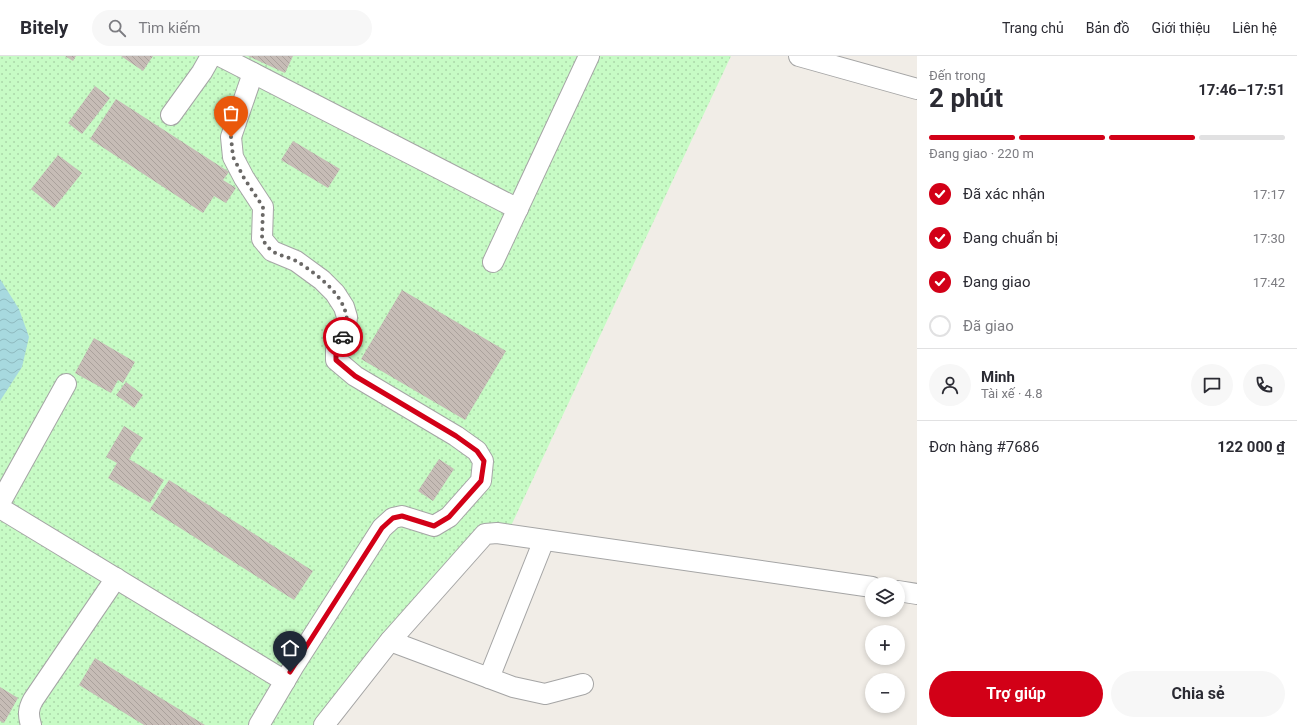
<!DOCTYPE html>
<html lang="vi">
<meta charset="utf-8">
<style>
:root{--surface:#fff;--page:#f7f7f7;--text:#2b2b33;--muted:#7c7c81;--line:#e1e1e2;--accent:#d20017}
body{margin:0;font-family:Roboto,sans-serif;background:var(--page);color:var(--text);height:100vh;display:flex;flex-direction:column;font-size:15px;white-space:nowrap}
*{box-sizing:border-box;margin:0}
p{font-size:13px;color:var(--muted)}
.icon{flex:none;width:22px;height:22px;fill:none;stroke:currentColor;stroke-width:2;stroke-linecap:round;stroke-linejoin:round}
.map{position:relative;flex:1;overflow:hidden}
.drawer{display:flex;flex-direction:column;background:var(--surface);width:380px}
.drawer>*{flex:none}
.tools{position:absolute;left:865px;top:521px;display:grid;gap:8px}
.tools a{display:grid;place-items:center;width:40px;height:40px;border-radius:50%;background:var(--surface);box-shadow:0 2px 6px #0003;font-size:20px}
.pin{position:absolute;display:grid;place-items:center;width:34px;height:34px;color:#fff;margin:-41px -17px;border-radius:50% 50% 50% 0;rotate:-45deg;box-shadow:0 0 4px #0007}
.pin .icon{rotate:45deg}
.courier{position:absolute;display:grid;place-items:center;width:40px;height:40px;margin:-20px;border:3px solid #d20017;border-radius:50%;background:#fff;color:#222;box-shadow:0 1px 5px #0007}
.overview em{font-style:normal;font-weight:700}
.overview div{display:flex;flex-direction:column-reverse}
.overview{display:flex;align-items:center;justify-content:space-between;height:68px;padding:0 12px}
h1{font-size:26px;font-weight:700;line-height:30px}
.bar{display:grid;grid-template-columns:repeat(4,1fr);gap:6px 4px;align-content:center;height:48px;padding:0 12px}
.bar i{height:5px;border-radius:3px;background:var(--line)}
.bar .on{background:var(--accent)}
.bar p{grid-column:span 4}
.line{display:flex;align-items:center;gap:10px;padding:0 12px;border-top:1px solid var(--line)}
.line div{flex:1}
.round{display:grid;place-items:center;flex:none;width:42px;height:42px;border-radius:21px;background:var(--page)}
ol{padding:0 12px;list-style:none}
li{display:flex;align-items:center;gap:12px;height:44px}
li p{margin-inline-start:auto}
li .icon{padding:4px;border-radius:50%;background:var(--accent);color:#fff;stroke-width:4}
li:last-child{color:var(--muted)}
li i{width:22px;height:22px;border:2px solid var(--line);border-radius:50%}
.primary-button{display:flex;gap:8px;margin-top:auto;padding:8px 12px}
.primary-button a{flex:1;height:46px;border-radius:24px;background:var(--accent);color:#fff;font-size:16px;font-weight:700;line-height:46px;text-align:center}
.primary-button a+a{background:var(--page);color:var(--text)}
header{display:flex;align-items:center;gap:24px;box-sizing:border-box;height:56px;padding:0 20px;background:var(--surface);border-bottom:1px solid var(--line)}
header strong{font-size:19px}
nav{display:flex;gap:22px;margin-inline-start:auto;font-size:14px}
.search{width:280px;height:36px;background:var(--page);display:flex;align-items:center;gap:10px;box-sizing:border-box;padding:0 14px;border-radius:22px;color:var(--muted);font-size:15px}
main{display:flex;flex:1;min-height:0}
.map>svg:first-child{display:block}
</style>
<header>
<strong>Bitely</strong>
<div class="search"><svg class="icon" aria-label="search" viewBox="0 0 24 24"><circle cx="10" cy="10" r="6"/><path d="M15 15l6 6"/></svg>Tìm kiếm</div>
<nav><a>Trang chủ</a><a>Bản đồ</a><a>Giới thiệu</a><a>Liên hệ</a></nav>
</header>
<main>
<div class="map">
<svg width="917" height="669" viewBox="0 0 917 669">
<defs>
<pattern id="park-dots" width="8" height="8" patternUnits="userSpaceOnUse"><rect width="8" height="8" fill="#c7fbc5"/><path d="M2 2h.1M6 6h.1" fill="none" stroke="#abd7a9" stroke-width="1.8" stroke-linecap="round"/></pattern>
<pattern id="water-waves" width="16" height="10" patternUnits="userSpaceOnUse"><rect width="16" height="10" fill="#a7d9df"/><path d="M0 5q4-4 8 0t8 0" fill="none" stroke="#8fbabf"/></pattern>
<pattern id="building-back-hatch" width="6" height="6" patternUnits="userSpaceOnUse"><rect width="6" height="6" fill="#c6bcb6"/><path d="M-1 5l2 2M0 0l6 6M5-1l2 2" fill="none" stroke="#aaa19c"/></pattern>
</defs>
<rect width="100%" height="100%" fill="#f1ede7"/>
<polygon fill="url(#park-dots)" points="0,0 731,0 510,472 498,471 316,669 0,669"/>
<polygon fill="url(#water-waves)" points="0,223 19,253 29,281 22,311 0,345"/>
<g fill="url(#building-back-hatch)">
<polygon points="65,0 76,0 73,5"/>
<polygon points="121,0 153,0 143,15"/>
<polygon points="248,0 293,0 285,17"/>
<polygon points="95,30 110,42 82,78 68,67"/>
<polygon points="116,43 229,116 223,124 236,132 226,147 214,140 203,157 90,83"/>
<polygon points="293,85 340,113 328,132 281,104"/>
<polygon points="58,99 82,117 54,152 31,133"/>
<polygon points="402,234 506,295 465,364 361,303"/>
<polygon points="94,282 135,306 123,327 118,324 111,337 75,317"/>
<polygon points="126,326 143,339 134,352 116,339"/>
<polygon points="124,370 143,382 129,403 164,424 150,447 108,422 117,407 106,401"/>
<polygon points="439,403 454,413 433,445 418,435"/>
<polygon points="169,424 313,515 294,544 150,453"/>
<polygon points="95,602 205,669 144,669 79,629"/>
<polygon points="0,631 18,642 4,667 0,665"/>
</g>
<g fill="none" stroke-linecap="round" stroke-linejoin="round">
<defs>
<g id="minor">
<polyline points="220,0 518,153"/>
<polyline points="799,0 917,33"/>
<polyline points="253,17 231,81 233,101 244,122 263,151 262,183 272,195 296,205 322,224 335,237 344,251 347,261 345,277 336,294 336,304 355,320 456,380 477,395 483,405 481,425 449,461 434,470 402,460 393,462 382,472 295,608 259,669"/>
<polyline points="171,59 202,16 211,0"/>
<polyline points="493,206 589,0"/>
<polyline points="0,447 66,328"/>
<polyline points="0,452 285,625"/>
<polyline points="898,535 917,538"/>
<polyline points="390,585 513,631 545,638 583,628"/>
<polyline points="489,622 544,484"/>
<path d="M31,669C28,659 28,653 33,644L116,522"/>
<polyline points="324,669 390,585 485,478 497,477 872,531"/>
</g>
</defs>
<use href="#minor" stroke="#a5a5a5" stroke-width="22"/>
<use href="#minor" stroke="#fff" stroke-width="20"/>
</g>
<g fill="none" stroke-linecap="round" stroke-linejoin="round">
<path stroke="#6a6866" stroke-width="4" stroke-dasharray="0 7.2" d="M231,81L233,101L244,122L263,151L262,183C265,187 268,192 272,195C280,200 290,201 298,206C321,221 359,249 343,281"/>
<polyline stroke="#d20017" stroke-width="5" points="290,616 382,472 393,462 402,460 434,470 449,461 481,425 484,405 477,395 456,380 355,320 336,304 336,294 343,281"/>
</g>
</svg>
<div class="tools">
<a><svg class="icon" aria-label="layers" viewBox="0 0 24 24"><path d="M12 4l9 5-9 5-9-5zM3 14l9 5 9-5"/></svg></a>
<a>+</a>
<a>−</a>
</div>
<div class="pin" style="left:231px;top:81px;background:#ea580c"><svg class="icon" aria-label="bag" viewBox="0 0 24 24"><path d="M5 8h14l-1 12H6zM9 8a3 3 0 0 1 6 0"/></svg></div>
<div class="pin" style="left:290px;top:616px;background:#1f2937"><svg class="icon" aria-label="home" viewBox="0 0 24 24"><path d="M3 11l9-7 9 7M6 9v11h12V9"/></svg></div>
<div class="courier" style="left:343px;top:281px"><svg class="icon" aria-label="car" viewBox="0 0 24 24"><path d="M5 17H2v-5l4-1 3-4h7l3 4 3 1v5h-3M9 17h6M6 11h13"/><circle cx="7" cy="17" r="2"/><circle cx="17" cy="17" r="2"/></svg></div>
</div>
<section class="drawer">
<div class="overview"><div><h1>2 phút</h1><p>Đến trong</p></div><em>17:46–17:51</em></div>
<div class="bar"><i class="on"></i><i class="on"></i><i class="on"></i><i></i><p>Đang giao · 220 m</p></div>
<ol>
<li><svg class="icon" aria-label="check" viewBox="0 0 24 24"><path d="M5 12l5 5 9-10"/></svg>Đã xác nhận<p>17:17</p></li>
<li><svg class="icon" aria-label="check" viewBox="0 0 24 24"><path d="M5 12l5 5 9-10"/></svg>Đang chuẩn bị<p>17:30</p></li>
<li><svg class="icon" aria-label="check" viewBox="0 0 24 24"><path d="M5 12l5 5 9-10"/></svg>Đang giao<p>17:42</p></li>
<li><i></i>Đã giao</li>
</ol>
<div class="line" style="height:72px"><a class="round"><svg class="icon" aria-label="person" viewBox="0 0 24 24"><circle cx="12" cy="8" r="4"/><path d="M4 21q1-7 8-7t8 7"/></svg></a><div><b>Minh</b><p>Tài xế · 4.8</p></div><a class="round"><svg class="icon" aria-label="chat" viewBox="0 0 24 24"><path d="M4 5h16v11H9l-5 4z"/></svg></a><a class="round"><svg class="icon" aria-label="phone" viewBox="0 0 24 24"><path d="M5 4h4l2 5-3 2q2 4 5 5l2-3 5 2v4C11 20 4 13 5 4z"/></svg></a></div>
<div class="line" style="height:52px"><div>Đơn hàng #7686</div><b>122 000 ₫</b></div>
<div class="primary-button"><a>Trợ giúp</a><a>Chia sẻ</a></div>
</section>
</main>
